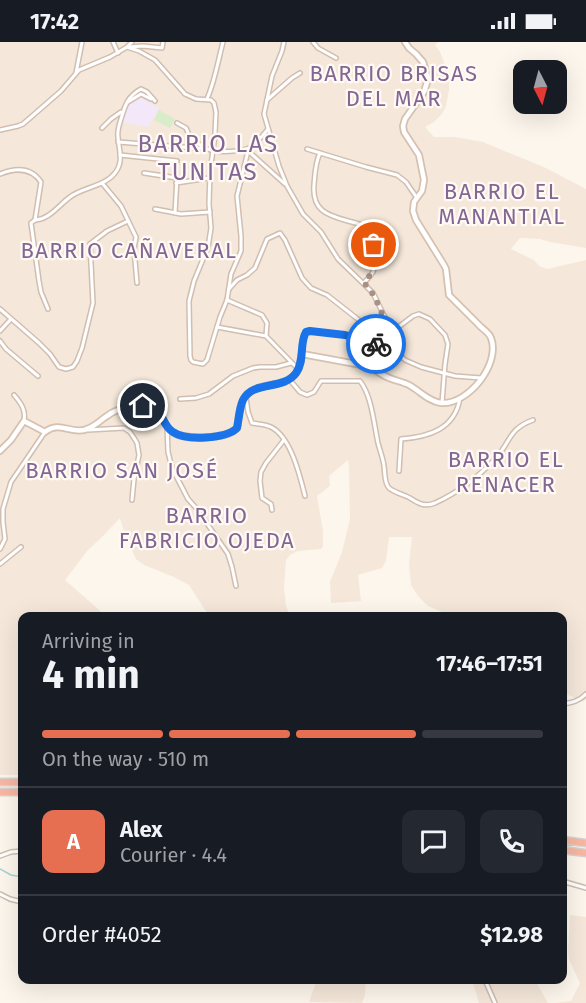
<!DOCTYPE html>
<meta charset="utf-8">
<style>
:root{--surface:#171b24;--page:#242831;--text:#f1f3f6;--muted:#9ea1a6;--line:#363941;--accent:#e76f51}
body{margin:0;font-family:"Fira Sans",sans-serif;background:var(--page);color:var(--text);height:100vh;display:flex;flex-direction:column;font-size:22px;white-space:nowrap}
*{box-sizing:border-box;margin:0}
p{font-size:20px;color:var(--muted)}
.icon{flex:none;width:33px;height:33px;fill:none;stroke:currentColor;stroke-width:2;stroke-linecap:round;stroke-linejoin:round}
.map{position:relative;flex:1;overflow:hidden}
.drawer{position:absolute;left:18px;top:570px;width:549px;height:372px;display:flex;flex-direction:column;background:var(--surface);border-radius:12px;box-shadow:0 6px 24px #0002}
.drawer>*{flex:none}
.needle{width:39px;rotate:174deg}
.tools{position:absolute;left:513px;top:18px;display:grid;gap:12px}
.tools a{display:grid;place-items:center;width:54px;height:54px;border-radius:12px;background:var(--surface);box-shadow:0 6px 24px #0002;font-size:30px}
.pin{position:absolute;display:grid;place-items:center;width:51px;height:51px;color:#fff;margin:-26px;border:3px solid #fff;border-radius:50%;box-shadow:0 2px 6px #0007}
.courier{position:absolute;display:grid;place-items:center;width:60px;height:60px;margin:-30px;border:4px solid #1a73e8;border-radius:50%;background:#fff;color:#222;box-shadow:0 2px 8px #0007}
.headline em{font-style:normal;font-weight:700}
.headline div{display:flex;flex-direction:column-reverse}
.headline{display:flex;align-items:center;justify-content:space-between;height:102px;padding:0 24px}
h1{font-size:39px;font-weight:700;line-height:45px}
.bar{display:grid;grid-template-columns:repeat(4,1fr);gap:9px 6px;align-content:center;height:72px;padding:0 24px}
.bar i{height:8px;border-radius:4px;background:var(--line)}
.bar .on{background:var(--accent)}
.bar p{grid-column:span 4}
.line{display:flex;align-items:center;gap:15px;padding:0 24px;border-top:2px solid var(--line)}
.line div{flex:1}
.round{display:grid;place-items:center;flex:none;width:63px;height:63px;border-radius:12px;background:var(--page)}
.status{display:flex;justify-content:space-between;align-items:center;height:42px;padding:0 30px;background:var(--surface);direction:ltr}
.status svg{height:16px;fill:currentColor}
.map>svg:first-child{display:block}
</style>
<div class="status"><b>17:42</b><svg viewBox="0 0 49 12"><path d="M0 12V9h3v3zM5 12V6h3v6zM10 12V3h3v9zM15 12V0h3v12zM26 1h20v11H26zM47 4h2v5h-2z"/></svg></div>
<div class="map">
<svg width="586" height="961" viewBox="0 0 586 961">
<rect width="100%" height="100%" fill="#fdf6ec"/>
<g fill="#f5e8da">
<polygon points="0,0 438,0 435,3 440,10 447,28 449,38 449,48 446,64 442,72 434,80 425,85 434,95 455,95 483,100 546,126 586,147 586,206 550,200 540,197 520,196 511,207 534,218 539,224 547,227 586,218 586,657 583,660 563,650 562,574 451,574 428,564 418,554 411,543 409,522 412,495 389,495 386,519 382,526 358,533 361,559 331,561 330,540 342,510 350,477 349,425 348,418 329,434 330,444 317,454 323,489 323,504 321,507 298,509 290,513 286,518 284,546 286,564 290,574 209,574 189,543 174,535 144,523 136,517 125,493 120,476 101,496 88,508 65,538 106,574 22,574 22,733 0,733"/>
<polygon points="570,873 586,875 586,961 555,961 571,959 580,941 569,917 568,909"/>
<polygon points="319,938 366,938 365,953 362,961 309,960 316,941"/>
<polygon points="472,938 535,938 548,961 479,961"/>
</g>
<polygon fill="#f3e8fa" points="141,55 159,66 148,85 122,80 127,62"/>
<polygon fill="#d8ecc9" points="159,68 175,77 170,86 154,78"/>
<g fill="none" stroke-linecap="round" stroke-linejoin="round">
<g stroke="#a5d3da" stroke-width="1.5">
<polyline points="562,804 579,803"/>
<polyline points="0,827 11,833 22,835"/>
</g>
<defs>
<g id="street">
<polyline points="113,0 118,11"/>
<polyline points="284,0 282,9 272,34 264,72 279,124 287,144 303,172 321,190 338,217 373,251 395,296 400,313"/>
<polyline points="313,0 318,6 336,16"/>
<polyline points="127,5 139,9 155,18 185,52 196,57 211,58 214,61 216,70 215,92 210,131 209,162 211,186 208,205 194,239 189,259 190,314 191,318 193,320 203,322 207,318 220,275 227,258 231,232 241,209 241,194 237,154 248,109"/>
<polyline points="129,5 143,4 162,6 163,0"/>
<polyline points="76,31 82,0"/>
<path d="M207,57C215,39 218,19 223,0"/>
<polyline points="267,58 292,36 300,31"/>
<polyline points="128,60 141,52 151,57"/>
<polyline points="177,81 186,86 190,95 204,106"/>
<polyline points="102,86 111,77 121,70"/>
<polyline points="0,88 18,84 23,82 61,49 79,28 110,15 127,5 132,0"/>
<path d="M118,100L208,107C216,111 243,110 251,105C258,100 263,93 268,87"/>
<polyline points="307,107 366,125 397,133 406,140 417,156"/>
<polyline points="247,108 285,142"/>
<path d="M320,111C315,121 315,132 314,143C312,168 326,173 348,179C352,180 357,181 361,183C375,191 378,216 373,230C371,234 367,237 364,241"/>
<polyline points="120,113 177,119"/>
<polyline points="144,131 177,136 175,171"/>
<path d="M0,132C15,126 31,125 41,140L35,178L31,181L39,239L41,250L48,267"/>
<polyline points="102,141 121,164 136,195 134,207 137,241"/>
<polyline points="176,141 209,136"/>
<polyline points="155,167 181,172 210,170"/>
<path d="M35,178C50,177 59,163 70,155C83,145 104,145 115,131C124,120 119,108 118,95C117,89 119,83 121,77C125,63 128,54 141,47L147,50L155,59"/>
<polyline points="229,247 237,238 247,233 255,226 267,197 280,191 285,198 302,236 311,246 327,253 364,282 373,282 386,278"/>
<polyline points="227,258 262,273 267,281 266,294"/>
<polyline points="0,267 39,301 50,312 59,325 66,327 73,325 77,319 82,306 93,261 90,202 107,189 128,179"/>
<polyline points="217,285 266,294 298,327"/>
<polyline points="0,289 11,277"/>
<polyline points="392,290 413,274 419,272 430,277 445,293 448,302 445,322 442,361"/>
<polyline points="0,299 6,307 38,334"/>
<polyline points="302,311 303,295 306,290 310,289 345,293 372,301 400,313 405,318 421,325 455,334 481,336"/>
<path d="M289,337L300,350L307,353L314,350L321,339H360C372,354 374,383 378,401C380,409 383,416 384,424C385,430 384,441 389,446C395,451 403,452 410,456C419,462 425,465 435,461C457,451 479,434 495,417C511,400 508,387 533,378"/>
<path d="M14,353C21,361 26,368 24,379"/>
<path d="M246,355L248,370L252,381C258,382 265,382 271,385C291,395 300,434 305,454"/>
<polyline points="180,357 196,356 209,352 233,334 253,326 260,325 276,325 291,321"/>
<polyline points="167,384 168,410 172,426 188,457 197,467 228,512 232,525 236,544"/>
<polyline points="88,388 124,386 130,390 134,396 137,401 139,413 134,437 132,458"/>
<path d="M399,429L401,397C429,395 455,387 460,356"/>
<polyline points="272,468 271,462 262,456 260,439 261,430 266,421 284,398"/>
<polyline points="0,507 5,497 3,480 3,467 11,440 45,390"/>
<polyline points="0,522 21,505"/>
<path d="M562,662C572,661 579,659 586,652"/>
<polyline points="0,814 11,810 22,809"/>
<polyline points="562,839 586,846"/>
<polyline points="0,852 10,857 22,860"/>
<polyline points="485,938 495,961"/>
</g>
<path id="secondary" d="M0,409L11,398L24,379L45,390C59,379 69,391 84,388C92,386 98,381 104,376C117,366 130,362 147,364C163,365 161,380 171,389C182,399 227,397 237,386C239,376 239,362 246,354C259,338 285,348 297,330C300,325 301,317 302,312L367,324C374,326 377,330 383,333C391,338 401,339 409,343C420,349 428,359 441,361C468,363 501,322 491,296C489,290 482,287 478,282C468,272 459,263 449,253L446,227L444,223L416,178L413,169L414,160L422,149L424,138L419,113L404,90L403,84L405,77L424,50L428,37L423,20L416,12L409,6L405,0"/>
<g id="highway">
<polyline points="0,740 22,740"/>
<polyline points="0,750 22,750"/>
<polyline points="562,798 586,801"/>
<polyline points="562,808 586,811"/>
</g>
</defs>
<use href="#street" stroke="#d1beb0" stroke-width="6"/>
<use href="#secondary" stroke="#d6c0b0" stroke-width="8"/>
<use href="#highway" stroke="#dad1cd" stroke-width="9"/>
<use href="#street" stroke="#fff" stroke-width="3"/>
<use href="#secondary" stroke="#fff" stroke-width="4.5"/>
<use href="#highway" stroke="#f7b7a3" stroke-width="6"/>
</g>
<g fill="none" stroke-linecap="round" stroke-linejoin="round">
<path stroke="#a89285" stroke-width="6" stroke-dasharray="0 10.8" d="M374,203C376,220 375,228 364,241C374,251 378,262 383,274C390,287 396,299 400,313L376,302"/>
<path stroke="#1a73e8" stroke-width="8" d="M143,364C166,365 159,381 173,390C186,399 226,397 237,386C239,377 239,367 243,358C253,338 283,349 296,331C305,319 299,302 306,290L310,289L345,293L376,302"/>
</g>
<g text-anchor="middle" stroke-width="4.5" stroke-linejoin="round" paint-order="stroke">
<g font-size="22" letter-spacing="1.5" fill="#846695" stroke="#fffaf3">
<text x="394" y="39">BARRIO BRISAS<tspan x="394" dy="25">DEL MAR</tspan></text>
<text x="502" y="157">BARRIO EL<tspan x="502" dy="25">MANANTIAL</tspan></text>
<text x="129" y="216">BARRIO CAÑAVERAL</text>
<text x="506" y="425">BARRIO EL<tspan x="506" dy="25">RENACER</tspan></text>
<text x="122" y="436">BARRIO SAN JOSÉ</text>
<text x="207" y="481">BARRIO<tspan x="207" dy="25">FABRICIO OJEDA</tspan></text>
</g>
<g font-size="24" letter-spacing="1.5" fill="#846695" stroke="#fffaf3">
<text x="208" y="110">BARRIO LAS<tspan x="208" dy="28">TUNITAS</tspan></text>
</g>
</g>
</svg>
<div class="tools">
<a><svg class="needle" viewBox="-14 -14 28 28"><path d="M0-13l5 13h-10z" fill="#e53935"/><path d="M0 13l5-13h-10z" fill="#9ea1a6"/></svg></a>
</div>
<div class="pin" style="left:374px;top:203px;background:#ea580c"><svg class="icon" aria-label="bag" viewBox="0 0 24 24"><path d="M5 8h14l-1 12H6zM9 8a3 3 0 0 1 6 0"/></svg></div>
<div class="pin" style="left:143px;top:364px;background:#1f2937"><svg class="icon" aria-label="home" viewBox="0 0 24 24"><path d="M3 11l9-7 9 7M6 9v11h12V9"/></svg></div>
<div class="courier" style="left:376px;top:302px"><svg class="icon" aria-label="bike" viewBox="0 0 24 24"><circle cx="6" cy="16" r="4"/><circle cx="18" cy="16" r="4"/><path d="M6 16l4-8h5l3 8M10 8l3 8H6M13 5h3"/></svg></div>
<section class="drawer">
<div class="headline"><div><h1>4 min</h1><p>Arriving in</p></div><em>17:46–17:51</em></div>
<div class="bar"><i class="on"></i><i class="on"></i><i class="on"></i><i></i><p>On the way · 510 m</p></div>
<div class="line" style="height:108px"><b class="round" style="background:var(--accent);color:#fff">A</b><div><b>Alex</b><p>Courier · 4.4</p></div><a class="round"><svg class="icon" aria-label="chat" viewBox="0 0 24 24"><path d="M4 5h16v11H9l-5 4z"/></svg></a><a class="round"><svg class="icon" aria-label="phone" viewBox="0 0 24 24"><path d="M5 4h4l2 5-3 2q2 4 5 5l2-3 5 2v4C11 20 4 13 5 4z"/></svg></a></div>
<div class="line" style="height:78px"><div>Order #4052</div><b>$12.98</b></div>
</section>
</div>
